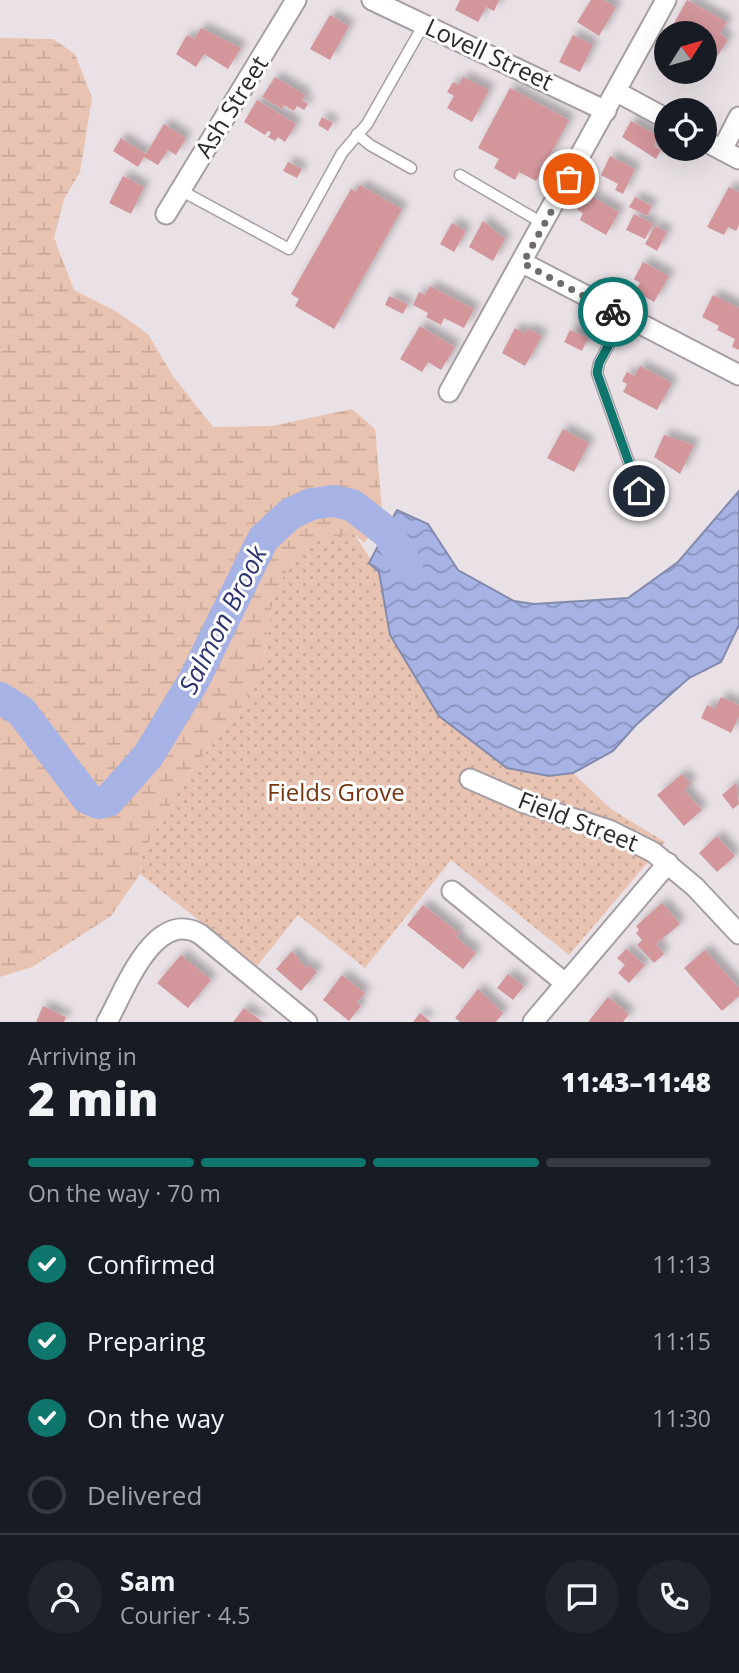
<!DOCTYPE html>
<meta charset="utf-8">
<style>
:root{--surface:#171b24;--page:#20242c;--text:#f1f3f6;--muted:#9ea1a6;--line:#363941;--accent:#0f766e}
body{margin:0;font-family:"Open Sans",sans-serif;background:var(--page);color:var(--text);height:100vh;display:flex;flex-direction:column;font-size:26px;white-space:nowrap}
*{box-sizing:border-box;margin:0}
p{font-size:23px;color:var(--muted)}
.icon{flex:none;width:38px;height:38px;fill:none;stroke:currentColor;stroke-width:2;stroke-linecap:round;stroke-linejoin:round}
.map{position:relative;height:1022px;overflow:hidden}
.drawer{display:flex;flex-direction:column;background:var(--surface);flex:1}
.drawer>*{flex:none}
.needle{width:46px;rotate:53deg}
.fabs{position:absolute;left:654px;top:21px;display:grid;gap:14px}
.fabs a{display:grid;place-items:center;width:63px;height:63px;border-radius:50%;background:var(--surface);box-shadow:0 7px 28px #0002;font-size:35px}
.pin{position:absolute;display:grid;place-items:center;width:60px;height:60px;color:#fff;margin:-30px;border:4px solid #fff;border-radius:50%;box-shadow:0 2px 7px #0007}
.courier{position:absolute;display:grid;place-items:center;width:70px;height:70px;margin:-35px;border:5px solid #0f766e;border-radius:50%;background:#fff;color:#222;box-shadow:0 2px 9px #0007}
.summary em{font-style:normal;font-weight:800}
.summary div{display:flex;flex-direction:column-reverse}
.summary{display:flex;align-items:center;justify-content:space-between;height:119px;padding:0 28px}
h1{font-size:46px;font-weight:800;line-height:52px}
.bar{display:grid;grid-template-columns:repeat(4,1fr);gap:10px 7px;align-content:center;height:84px;padding:0 28px}
.bar i{height:9px;border-radius:5px;background:var(--line)}
.bar .selected{background:var(--accent)}
.bar p{grid-column:span 4}
.line{display:flex;align-items:center;gap:18px;padding:0 28px;border-top:2px solid var(--line)}
.line div{flex:1}
.round{display:grid;place-items:center;flex:none;width:74px;height:74px;border-radius:37px;background:var(--page)}
ol{padding:0 28px;list-style:none}
li{display:flex;align-items:center;gap:21px;height:77px}
li p{margin-inline-start:auto}
li .icon{padding:7px;border-radius:50%;background:var(--accent);color:#fff;stroke-width:4}
li:last-child{color:var(--muted)}
li i{width:38px;height:38px;border:4px solid var(--line);border-radius:50%}
.map>svg:first-child{display:block}
</style>
<div class="map">
<svg width="739" height="1022" viewBox="0 0 739 1022">
<defs>
<pattern id="wetland-marsh" width="20" height="14" patternUnits="userSpaceOnUse" patternTransform="scale(1.75)"><rect width="20" height="14" fill="#e9c3b2"/><path d="M1 5h8M5 5V1M11 12h8M15 12V8" fill="none" stroke="#c8a899"/></pattern>
<pattern id="park-dots" width="8" height="8" patternUnits="userSpaceOnUse" patternTransform="scale(1.75)"><rect width="8" height="8" fill="#e9c3b2"/><path d="M2 2h.1M6 6h.1" fill="none" stroke="#c8a899" stroke-width="1.8" stroke-linecap="round"/></pattern>
<pattern id="water-waves" width="16" height="10" patternUnits="userSpaceOnUse" patternTransform="scale(1.75)"><rect width="16" height="10" fill="#a7b3e5"/><path d="M0 5q4-4 8 0t8 0" fill="none" stroke="#8892ba"/></pattern>
<filter id="shadow"><feDropShadow dx="6" dy="-6" stdDeviation="3.5" flood-color="#0004"/></filter>
</defs>
<rect width="100%" height="100%" fill="#e9e1e6"/>
<polygon fill="url(#wetland-marsh)" points="0,38 53,39 75,54 92,98 80,172 64,199 54,238 74,290 117,312 148,334 173,376 213,427 272,426 352,409 375,429 383,520 364,543 354,534 273,599 262,668 243,706 188,775 142,854 140,874 111,916 32,967 0,977"/>
<polygon fill="url(#park-dots)" points="354,534 379,572 390,635 439,716 507,768 549,776 573,773 611,809 665,842 569,955 451,860 365,968 298,915 257,966 140,874 142,854 188,775 243,706 262,668 273,599 293,557 321,538"/>
<polygon fill="url(#water-waves)" stroke="#828aad" stroke-width="2" points="739,491 739,625 721,662 689,678 636,725 613,751 573,773 549,776 507,768 439,716 390,635 379,572 369,563 397,510 428,524 458,570 514,601 534,604 628,598 678,562"/>
<g fill="none" stroke-linecap="round" stroke-linejoin="round">
<polyline stroke="#a7b3e5" stroke-width="32" points="0,698 21,711 87,798 98,803 108,801 148,756 194,680 263,539 290,514 311,504 333,501 352,505 388,533 407,566"/>
</g>
<g fill="#d2969b" filter="url(#shadow)">
<polygon points="460,0 499,0 494,11 486,7 478,22 455,10"/>
<polygon points="591,0 604,0 616,7 599,36 577,22"/>
<polygon points="687,0 727,22 720,34 728,39 717,57 705,50 705,33 679,33 682,28 674,23"/>
<polygon points="330,15 349,26 330,60 310,49"/>
<polygon points="201,28 241,48 228,69 204,54 196,67 176,54 187,35 194,39"/>
<polygon points="573,35 593,45 580,72 559,62"/>
<polygon points="275,77 305,95 302,100 308,104 304,110 297,106 294,111 284,105 282,109 262,97"/>
<polygon points="463,77 489,90 472,122 447,108 454,96 447,92 453,82 459,85"/>
<polygon points="510,88 569,120 536,181 519,172 515,180 494,168 499,159 478,148"/>
<polygon points="257,100 296,124 285,142 278,137 275,141 268,137 271,132 268,131 265,135 244,122"/>
<polygon points="322,117 333,123 328,131 318,125"/>
<polygon points="631,121 659,136 654,146 661,150 656,159 622,137"/>
<polygon points="164,124 186,138 176,155 168,150 158,165 144,157 138,167 113,151 121,138 146,154"/>
<polygon points="610,156 635,169 623,194 615,190 618,184 601,175"/>
<polygon points="288,162 302,169 297,178 283,171"/>
<polygon points="123,176 144,187 131,214 109,203"/>
<polygon points="360,185 402,209 334,329 295,306 299,299 291,294 351,189 356,192"/>
<polygon points="729,187 739,192 739,225 736,231 728,227 724,235 707,227"/>
<polygon points="593,197 619,212 606,235 580,220 583,213 577,210 583,201 589,204"/>
<polygon points="635,197 652,206 647,216 629,207"/>
<polygon points="634,214 653,224 645,239 626,230"/>
<polygon points="483,221 505,239 493,261 469,247"/>
<polygon points="452,223 466,231 454,252 440,244"/>
<polygon points="655,226 667,232 657,251 645,244"/>
<polygon points="643,262 669,276 654,302 635,291 640,283 634,279"/>
<polygon points="430,286 474,309 464,328 444,318 441,325 426,317 428,313 413,305 419,292 425,295"/>
<polygon points="713,295 739,308 739,350 732,347 735,339 717,330 719,326 702,317"/>
<polygon points="389,296 408,304 403,314 385,305"/>
<polygon points="420,326 455,347 441,370 428,362 422,372 400,359"/>
<polygon points="515,328 525,333 528,329 542,336 525,366 502,353"/>
<polygon points="570,330 588,338 582,351 564,342"/>
<polygon points="640,366 672,383 657,410 623,392 627,384 622,381 627,372 634,376"/>
<polygon points="563,429 589,443 574,472 547,458"/>
<polygon points="664,435 694,445 680,474 654,457"/>
<polygon points="721,697 739,705 739,716 731,733 701,718 707,705 715,709"/>
<polygon points="682,774 691,784 684,790 702,810 684,826 657,795"/>
<polygon points="736,783 739,804 733,809 722,795"/>
<polygon points="717,836 735,856 717,872 699,853"/>
<polygon points="662,903 680,924 656,944 664,954 654,963 637,945 642,940 636,933 639,930 636,926"/>
<polygon points="423,905 459,933 456,937 476,953 463,969 407,925"/>
<polygon points="626,949 645,965 629,983 618,973 625,965 617,958"/>
<polygon points="705,950 739,988 739,996 722,1011 684,968"/>
<polygon points="292,951 306,968 309,965 317,972 301,991 276,969"/>
<polygon points="181,955 211,980 188,1008 157,983"/>
<polygon points="508,974 524,986 513,1000 497,988"/>
<polygon points="342,975 365,993 357,1003 361,1006 349,1021 323,1000"/>
<polygon points="478,989 503,1013 496,1022 460,1022 455,1018"/>
<polygon points="608,997 629,1014 623,1022 588,1022"/>
<polygon points="43,1006 66,1017 64,1022 36,1022"/>
<polygon points="244,1008 263,1022 233,1022"/>
<polygon points="420,1013 431,1022 413,1022"/>
</g>
<g fill="none" stroke-linecap="round" stroke-linejoin="round">
<defs>
<g id="service">
<polyline points="357,134 370,145 411,168"/>
<polyline points="460,175 544,224"/>
<polyline points="180,190 289,249 342,153 367,124 424,24"/>
<polyline points="624,317 599,363 597,373 639,491"/>
</g>
<g id="minor">
<polyline points="372,0 606,111"/>
<polyline points="617,92 667,119"/>
<polyline points="705,141 739,159"/>
<polyline points="722,150 739,117"/>
<polyline points="166,214 296,0"/>
<polyline points="523,263 739,375"/>
<polyline points="449,392 666,0"/>
<polyline points="470,779 525,803 609,830 653,852 695,887 739,934"/>
<polyline points="452,891 565,983"/>
<path d="M107,1022C125,990 154,908 200,934L307,1022"/>
<polyline points="533,1022 668,863"/>
</g>
</defs>
<use href="#service" stroke="#a69ea3" stroke-width="13"/>
<use href="#minor" stroke="#a69ea3" stroke-width="23"/>
<use href="#service" stroke="#fff" stroke-width="10"/>
<use href="#minor" stroke="#fff" stroke-width="19"/>
</g>
<g fill="none" stroke-linecap="round" stroke-linejoin="round">
<polyline stroke="#6f6a6c" stroke-width="7" stroke-dasharray="0 12.6" points="569,179 523,263 613,312"/>
<polyline stroke="#0f766e" stroke-width="9" points="613,312 624,317 599,363 597,373 639,491"/>
</g>
<g text-anchor="middle" stroke-width="6" stroke-linejoin="round" paint-order="stroke">
<g font-size="24" fill="#2d2a2b" stroke="#fff">
<text transform="translate(489 55) rotate(25)" y="8">Lovell Street</text>
<text transform="translate(232 107) rotate(-58)" y="8">Ash Street</text>
<text transform="translate(578 822) rotate(21)" y="8">Field Street</text>
</g>
<g font-size="24" fill="#763510" stroke="#fff">
<text x="336" y="801">Fields Grove</text>
</g>
<g font-size="26" font-style="italic" fill="#2c3570" stroke="#fff">
<text transform="translate(223 620) rotate(-63)" y="9">Salmon Brook</text>
</g>
</g>
</svg>
<div class="fabs">
<a><svg class="needle" viewBox="-14 -14 28 28"><path d="M0-13l5 13h-10z" fill="#e53935"/><path d="M0 13l5-13h-10z" fill="#9ea1a6"/></svg></a>
<a><svg class="icon" aria-label="locate" viewBox="0 0 24 24"><circle cx="12" cy="12" r="6"/><path d="M12 2v4M12 18v4M2 12h4M18 12h4"/></svg></a>
</div>
<div class="pin" style="left:569px;top:179px;background:#ea580c"><svg class="icon" aria-label="bag" viewBox="0 0 24 24"><path d="M5 8h14l-1 12H6zM9 8a3 3 0 0 1 6 0"/></svg></div>
<div class="pin" style="left:639px;top:491px;background:#1f2937"><svg class="icon" aria-label="home" viewBox="0 0 24 24"><path d="M3 11l9-7 9 7M6 9v11h12V9"/></svg></div>
<div class="courier" style="left:613px;top:312px"><svg class="icon" aria-label="bike" viewBox="0 0 24 24"><circle cx="6" cy="16" r="4"/><circle cx="18" cy="16" r="4"/><path d="M6 16l4-8h5l3 8M10 8l3 8H6M13 5h3"/></svg></div>
</div>
<section class="drawer">
<div class="summary"><div><h1>2 min</h1><p>Arriving in</p></div><em>11:43–11:48</em></div>
<div class="bar"><i class="selected"></i><i class="selected"></i><i class="selected"></i><i></i><p>On the way · 70 m</p></div>
<ol>
<li><svg class="icon" aria-label="check" viewBox="0 0 24 24"><path d="M5 12l5 5 9-10"/></svg>Confirmed<p>11:13</p></li>
<li><svg class="icon" aria-label="check" viewBox="0 0 24 24"><path d="M5 12l5 5 9-10"/></svg>Preparing<p>11:15</p></li>
<li><svg class="icon" aria-label="check" viewBox="0 0 24 24"><path d="M5 12l5 5 9-10"/></svg>On the way<p>11:30</p></li>
<li><i></i>Delivered</li>
</ol>
<div class="line" style="height:126px"><a class="round"><svg class="icon" aria-label="person" viewBox="0 0 24 24"><circle cx="12" cy="8" r="4"/><path d="M4 21q1-7 8-7t8 7"/></svg></a><div><b>Sam</b><p>Courier · 4.5</p></div><a class="round"><svg class="icon" aria-label="chat" viewBox="0 0 24 24"><path d="M4 5h16v11H9l-5 4z"/></svg></a><a class="round"><svg class="icon" aria-label="phone" viewBox="0 0 24 24"><path d="M5 4h4l2 5-3 2q2 4 5 5l2-3 5 2v4C11 20 4 13 5 4z"/></svg></a></div>
</section>
